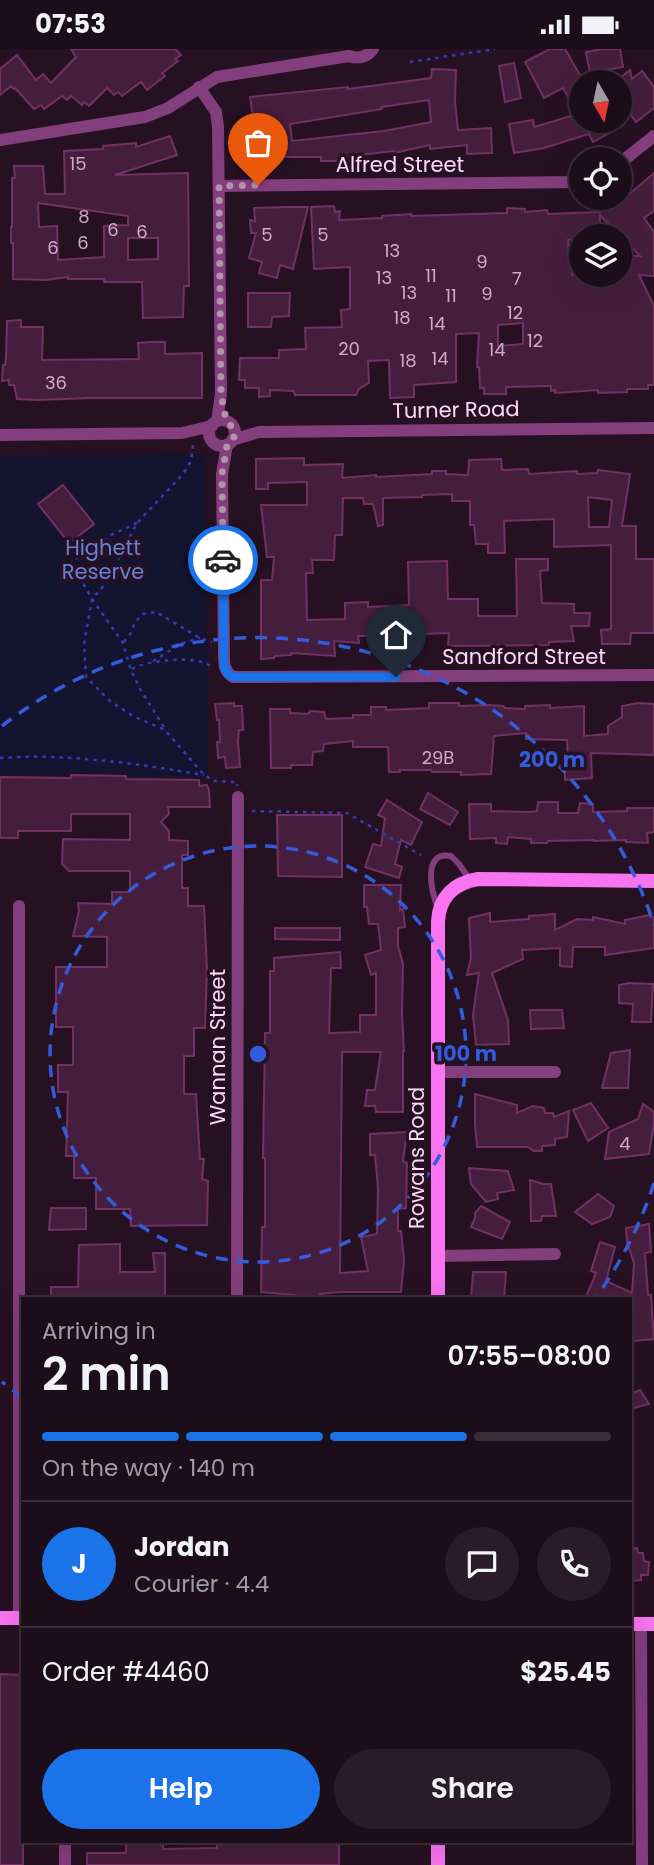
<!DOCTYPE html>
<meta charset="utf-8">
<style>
:root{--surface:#1c0d1a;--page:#291b27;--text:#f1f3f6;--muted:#a09ca2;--line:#3a2d39;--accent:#1a73e8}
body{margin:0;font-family:Poppins,sans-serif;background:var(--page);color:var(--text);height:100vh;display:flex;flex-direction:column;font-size:26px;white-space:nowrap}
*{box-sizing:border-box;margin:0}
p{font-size:23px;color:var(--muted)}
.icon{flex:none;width:38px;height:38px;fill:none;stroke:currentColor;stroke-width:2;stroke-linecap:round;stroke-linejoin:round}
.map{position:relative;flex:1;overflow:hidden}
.drawer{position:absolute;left:21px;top:1248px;width:611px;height:546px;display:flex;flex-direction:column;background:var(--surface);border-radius:0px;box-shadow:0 7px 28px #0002,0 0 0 2px var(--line)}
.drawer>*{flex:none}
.needle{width:46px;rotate:171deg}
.buttons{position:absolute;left:569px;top:21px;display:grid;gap:14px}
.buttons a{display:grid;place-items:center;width:63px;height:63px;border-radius:50%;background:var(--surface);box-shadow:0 7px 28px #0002,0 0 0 2px var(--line);font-size:35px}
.pin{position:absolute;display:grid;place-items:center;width:60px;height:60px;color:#fff;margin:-72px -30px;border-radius:50% 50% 50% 0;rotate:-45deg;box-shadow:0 0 7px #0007}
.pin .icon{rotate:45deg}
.courier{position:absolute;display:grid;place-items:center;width:70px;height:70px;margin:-35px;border:5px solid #1a73e8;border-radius:50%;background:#fff;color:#222;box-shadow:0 2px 9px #0007}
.overview em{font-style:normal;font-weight:600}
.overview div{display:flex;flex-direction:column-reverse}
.overview{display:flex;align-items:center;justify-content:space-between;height:119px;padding:0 21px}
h1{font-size:46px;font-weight:600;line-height:52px}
.bar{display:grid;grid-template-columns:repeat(4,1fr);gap:10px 7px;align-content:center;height:84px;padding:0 21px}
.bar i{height:9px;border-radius:5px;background:var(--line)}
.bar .on{background:var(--accent)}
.bar p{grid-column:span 4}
.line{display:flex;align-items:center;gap:18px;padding:0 21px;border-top:2px solid var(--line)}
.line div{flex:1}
.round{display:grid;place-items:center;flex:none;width:74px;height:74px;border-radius:37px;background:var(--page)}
.primary-button{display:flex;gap:14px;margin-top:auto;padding:14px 21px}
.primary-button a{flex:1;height:80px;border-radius:42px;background:var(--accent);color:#fff;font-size:28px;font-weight:600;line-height:80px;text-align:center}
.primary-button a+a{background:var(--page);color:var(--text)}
.status{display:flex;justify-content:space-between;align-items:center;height:49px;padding:0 35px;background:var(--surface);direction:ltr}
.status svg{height:19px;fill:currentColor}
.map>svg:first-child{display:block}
</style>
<div class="status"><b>07:53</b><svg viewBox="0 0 49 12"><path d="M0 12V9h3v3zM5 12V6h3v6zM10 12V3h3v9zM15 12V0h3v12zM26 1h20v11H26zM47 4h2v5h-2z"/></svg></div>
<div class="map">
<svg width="654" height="1816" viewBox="0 0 654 1816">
<rect width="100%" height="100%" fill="#261122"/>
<polygon fill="#141430" points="206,405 208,729 0,725 0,407"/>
<g fill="#461e3d" stroke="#713162" stroke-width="2" fill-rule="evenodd">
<polygon points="71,0 175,0 181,6 175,10 178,12 162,24 165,27 147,41 141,33 122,47 118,43 114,46 107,39 89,57 84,53 82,56 71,47 67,51 62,47 44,60 41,56 34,60 15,39 14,40 11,37 0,46 0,20 17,6 36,31 43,25 51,34 76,8"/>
<polygon points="550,0 565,0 581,28 581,72 605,72 611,83 593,93 589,85 544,99 514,104 509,75 533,71 534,78 578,65 563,39 544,49 525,13"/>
<polygon points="603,0 620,0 623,18 590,24 586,3"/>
<polygon points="514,14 521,49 505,53 499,17"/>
<path d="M432,20L456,21L455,52L458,81L491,79L492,104L467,105V96L430,100V96L394,104V102L341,108V112H321V108H264V113H242V87H237V74H254L250,48L348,38V40L431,29ZM429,51L431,73L384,82L292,92L290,75L382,60L381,58Z"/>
<polygon points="630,21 632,30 642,22 654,38 654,59 636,73 620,51 620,29"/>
<path d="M170,87L177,106L115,126L188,124L189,237H184L183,268L143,269L142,233H104V230H68V228L46,231L13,230V194H11V178H12V129H15L14,117H43L45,145H65L64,102L103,100V97L136,94V98ZM38,154L128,167V176L104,177V208L58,211L57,177L39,178ZM128,189H158V210L128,211Z"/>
<path d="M654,124V162L644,169L654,183V227L639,226L654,257V336H648V340H627V343L598,344V341L555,344V341L551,342V337L506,338V345H484V339H480L479,318H477L479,284L456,285V333L414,336V348L390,349L389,311L368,312L369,334L359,340L356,346H295L294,342L270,341V347L259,348V339H245V331H239L240,309H279V301L306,300L305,279L342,278L341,261L350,260V218L314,220L311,158L334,157L335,163L340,162L339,171L382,169V167L397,166L411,165V167L507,164V159L525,160V163L547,161L548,165L600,163L616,152L614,150L620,149V146L623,143L627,147ZM600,166L640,207H620V226H572V213H569L568,191L581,189V187H600ZM523,274V295L498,297V276Z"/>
<polygon points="285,158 308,158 293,220 280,216 277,229 259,224 262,213 249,209 256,184 251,184 250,171 255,172 254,159"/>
<polygon points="248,244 290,244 289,267 272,268 271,278 248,278"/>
<polygon points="21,271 21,278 43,278 42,311 139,310 138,294 151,293 165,293 165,305 202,304 202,349 91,349 38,351 17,350 14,336 9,336 9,331 2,332 3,316 5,316 6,309 7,272"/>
<path d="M304,409V416L343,415L342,429L376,426V428L432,425V422H446V425L468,426L469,411L501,410L502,421L528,420L529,425L577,422V425L597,424L598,421L630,425L622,477H636V510H654V584H631L630,595H602L601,581L611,580V496L554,498V470L504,472L505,504H488V495H476L474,476H470V452H452V445L422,446V448L383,449V476L378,477L373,455H364L363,449H343L342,486H335L334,511H312L313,524H306L307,571L345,570V554L368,553V558L409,556L408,513L447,512L448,550H478V567H517L516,510H548V521L540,522L542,554L574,555V564H590L589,577H571L574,592L549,593V596L448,597L449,584L422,585V588L407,589V593L388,595L387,587H358L359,594L334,592L335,607L291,604V606L275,607L274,609L261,610V531H272L274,508H267L261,456H307V433L268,434V440H256V410ZM588,448L612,451L609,478H589Z"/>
<polygon points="63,436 94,475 69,494 38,455"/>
<polygon points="234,654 234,657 242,657 243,681 239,681 238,692 240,718 226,719 225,708 218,709 217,693 220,693 219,671 217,671 215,655"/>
<polygon points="429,654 459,654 459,657 488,656 503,657 505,659 525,660 525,657 550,656 550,659 584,657 584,687 608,685 608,677 622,668 622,657 638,654 654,655 654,706 591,704 592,729 565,731 565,718 568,717 567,691 526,690 526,684 494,687 491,725 461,726 461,723 432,723 431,721 400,721 400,723 389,723 388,698 353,698 353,692 324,695 323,702 313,703 312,716 291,716 291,719 271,719 270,660 290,660 290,664 308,665 310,662 324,663 326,670 353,669 353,666 371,666 371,658 386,658 386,661 429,659"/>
<polygon points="71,726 126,727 126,730 199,731 199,737 207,736 209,741 210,758 168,758 169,765 161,773 169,782 169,791 188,792 188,806 182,806 182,839 188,839 188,857 204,857 207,920 205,979 194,979 194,1007 184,1007 184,1045 196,1045 200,1110 204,1110 202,1130 208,1132 207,1176 131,1177 130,1160 96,1160 96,1129 74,1129 74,1107 66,1107 68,1043 58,1043 58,1016 73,1016 73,978 56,978 56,918 107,918 107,888 73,887 79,862 78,854 112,855 112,843 130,843 130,822 69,822 62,815 63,790 130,791 130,765 71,765 71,782 18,782 18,789 0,789 0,728 71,729"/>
<polygon points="428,744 458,763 450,776 420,760"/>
<polygon points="387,751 422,773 411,796 401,791 395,815 402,818 399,829 365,818 373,795 381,797 385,769 378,766"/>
<polygon points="538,753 558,753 558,764 578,764 580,754 593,755 593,763 627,762 627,759 654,759 654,783 647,784 648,794 626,793 626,791 594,792 594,791 548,792 547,794 531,794 531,790 508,788 507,795 496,794 496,789 470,790 469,755 491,755 491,762 531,763 537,762"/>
<polygon points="277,766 342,766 342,828 278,827"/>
<polygon points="364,836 401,836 400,861 403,860 405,878 398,879 398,897 403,915 402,965 404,1002 403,1002 403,1063 376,1063 375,1057 365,1057 367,1041 375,1041 381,1003 342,1003 340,1224 368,1222 361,1188 377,1185 378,1139 375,1106 370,1106 370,1085 407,1083 403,1112 407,1114 406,1159 398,1160 398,1182 401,1182 404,1211 401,1243 340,1243 320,1245 321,1250 295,1250 295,1246 261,1243 262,1178 265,1178 265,1109 263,1109 265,984 270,984 270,922 274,922 274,909 340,903 341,919 331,919 329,984 360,983 360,966 376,966 376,924 371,926 365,906 381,901 378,875 369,875 367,858 364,858"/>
<polygon points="490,864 490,873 529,870 529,867 555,865 555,881 577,870 593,871 593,868 625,875 625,871 650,866 650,868 654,868 654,899 605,906 605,898 573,898 572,918 560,917 560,899 522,901 523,910 492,924 508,971 509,995 476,996 473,966 479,924 467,926 471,909 469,869"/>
<polygon points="275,879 340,879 340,891 275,890"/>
<polygon points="629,934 653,935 651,973 632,973 633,955 619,954 619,936"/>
<polygon points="530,961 562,961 564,979 531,980"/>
<polygon points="630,1001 628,1039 602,1039 611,1004"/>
<polygon points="475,1045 517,1056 517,1064 533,1057 544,1059 545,1064 553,1064 554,1068 569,1062 567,1088 555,1090 555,1096 542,1097 542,1102 534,1102 528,1098 477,1098 475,1075"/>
<polygon points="591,1054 608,1079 588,1092 573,1061"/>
<polygon points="643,1055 654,1063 654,1074 649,1105 605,1110 609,1083 638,1070"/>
<polygon points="469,1119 508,1122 514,1141 497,1144 498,1150 486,1153 471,1135"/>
<polygon points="530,1131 543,1135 551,1135 556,1167 542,1167 541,1172 531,1172"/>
<polygon points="598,1145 614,1157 610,1168 592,1175 575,1163"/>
<polygon points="481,1157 510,1173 502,1190 471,1178 475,1169 475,1164"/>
<polygon points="51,1159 86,1159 86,1180 49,1181"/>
<polygon points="649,1175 651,1203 645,1204 648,1246 651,1246 654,1290 634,1292 630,1291 630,1277 633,1277 632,1250 585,1250 596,1224 591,1222 600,1193 615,1198 606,1232 632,1244 634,1214 627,1193 626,1179"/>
<polygon points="120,1195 120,1223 155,1223 153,1204 165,1204 165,1250 51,1250 51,1238 78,1238 79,1196"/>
<polygon points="473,1223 506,1223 504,1250 471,1250"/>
<polygon points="640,1341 649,1355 630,1360 630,1345"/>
<polygon points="630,1499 637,1499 638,1504 643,1504 644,1512 649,1513 648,1526 641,1526 641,1531 630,1532"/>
<polygon points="0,1625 23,1626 23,1816 0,1816"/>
<polygon points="126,1792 163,1792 163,1800 217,1799 217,1792 339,1792 339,1816 87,1816 87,1804 126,1804"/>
</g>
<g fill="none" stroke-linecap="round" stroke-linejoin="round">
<g stroke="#363ab3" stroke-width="2.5" stroke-dasharray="3.5 5" stroke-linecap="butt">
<polyline points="410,13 495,0"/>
<polyline points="137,474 111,486 71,513 92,550 84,595 86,628 110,652 133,667 165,681 204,726 214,732 237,733 237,737"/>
<polyline points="124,593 131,584 134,575 142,565 156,563 200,589 212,593"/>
<polyline points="153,612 183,594 200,589"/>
<path d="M132,620C147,611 197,606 210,617"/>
<polyline points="164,678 140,640 131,621 123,594 92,550 106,534 137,474 183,425 191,412 193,396"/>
<path d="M0,709C66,704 139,715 204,726"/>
<polyline points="252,762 347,764 421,806"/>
</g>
<path stroke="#833e7e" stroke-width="6" d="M438,860C432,844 421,802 451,807L459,815L470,831"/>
<g stroke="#833e7e" stroke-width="12">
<polyline points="199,38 216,63 218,78 221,345 217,372"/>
<path d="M0,91L145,68L168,59L217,28L349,7C358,10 367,9 373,0"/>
<polyline points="620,114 654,87"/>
<polyline points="219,137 581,133"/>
<circle cx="222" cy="384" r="13"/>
<polyline points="0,386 182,384 212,377"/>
<polyline points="232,391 259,383 654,379"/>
<path d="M227,396L222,425L224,606C224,615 224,622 233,628L654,626"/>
<polyline points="19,857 19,1569"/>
<polyline points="438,1023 555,1023"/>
<polyline points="438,1207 555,1205"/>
<polyline points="237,1250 238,748"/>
<polyline points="641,1575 642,1816"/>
<polyline points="65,1792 65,1816"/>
</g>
<g stroke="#f874f0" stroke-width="14">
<path d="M438,1250V873C439,848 454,834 478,830L654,832"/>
<polyline points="0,1569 23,1569"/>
<polyline points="630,1575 654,1575"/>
<polyline points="438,1792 438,1816"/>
</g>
</g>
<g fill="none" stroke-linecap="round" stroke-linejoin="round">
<path stroke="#b292ad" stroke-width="7" stroke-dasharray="0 12.6" d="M223,511L222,425L227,396C241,384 232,381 227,370C223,363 223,353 221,345L219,137L258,136"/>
<polyline stroke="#1a73e8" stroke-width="9" points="223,511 224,617 228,625 233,628 396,628"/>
</g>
<g fill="none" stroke="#335cdb" stroke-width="3.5" stroke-dasharray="12 9">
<circle cx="258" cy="1005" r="208"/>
<path d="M654 1134A416 416 0 0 1 597 1247M22 1348A416 416 0 0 1 2 1333M2 677A416 416 0 0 1 654 876"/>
</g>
<g text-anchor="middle" stroke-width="7" stroke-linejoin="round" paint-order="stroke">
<g font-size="18" fill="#cfaac9">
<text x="78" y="121">15</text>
<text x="84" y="174">8</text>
<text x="113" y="187">6</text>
<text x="142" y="189">6</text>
<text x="267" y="192">5</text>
<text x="323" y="192">5</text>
<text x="83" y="200">6</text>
<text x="53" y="205">6</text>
<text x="392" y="208">13</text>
<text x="482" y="219">9</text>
<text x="431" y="233">11</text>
<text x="384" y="235">13</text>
<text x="517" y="236">7</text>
<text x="409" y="250">13</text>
<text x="487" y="251">9</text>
<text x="451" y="253">11</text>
<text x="515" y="270">12</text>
<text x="402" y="275">18</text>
<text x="437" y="281">14</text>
<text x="535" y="298">12</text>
<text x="349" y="306">20</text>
<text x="497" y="307">14</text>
<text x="440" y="316">14</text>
<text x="408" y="318">18</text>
<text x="56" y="340">36</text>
<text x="438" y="715">29B</text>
<text x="625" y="1101">4</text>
</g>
<g font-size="21" fill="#fdd8f8" stroke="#261122">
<text x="400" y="123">Alfred Street</text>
<text transform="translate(456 361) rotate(-1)" y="7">Turner Road</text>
<text x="524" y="615">Sandford Street</text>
<text transform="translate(218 998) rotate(-90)" y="7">Wannan Street</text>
<text transform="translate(417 1109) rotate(-90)" y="7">Rowans Road</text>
</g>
<g font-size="21" fill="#6780da" stroke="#261122">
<text x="103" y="506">Highett<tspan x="103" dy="24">Reserve</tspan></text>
</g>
</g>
<circle cx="258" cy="1005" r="10" fill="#335cdb" stroke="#261122" stroke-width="3.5"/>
<g font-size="21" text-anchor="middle" font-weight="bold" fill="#335cdb" stroke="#261122" stroke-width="7" stroke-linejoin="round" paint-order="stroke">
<text x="552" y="718">200 m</text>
<text x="466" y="1012">100 m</text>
</g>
</svg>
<div class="buttons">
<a><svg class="needle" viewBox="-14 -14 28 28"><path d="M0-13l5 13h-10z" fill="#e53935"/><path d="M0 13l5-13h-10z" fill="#a09ca2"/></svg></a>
<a><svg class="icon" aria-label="locate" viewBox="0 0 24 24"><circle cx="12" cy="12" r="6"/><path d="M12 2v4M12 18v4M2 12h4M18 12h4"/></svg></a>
<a><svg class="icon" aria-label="layers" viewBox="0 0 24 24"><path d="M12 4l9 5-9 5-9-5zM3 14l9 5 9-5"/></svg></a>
</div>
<div class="pin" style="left:258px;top:136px;background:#ea580c"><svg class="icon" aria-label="bag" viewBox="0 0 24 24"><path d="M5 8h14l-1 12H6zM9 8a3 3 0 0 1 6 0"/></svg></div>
<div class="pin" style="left:396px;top:628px;background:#1f2937"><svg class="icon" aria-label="home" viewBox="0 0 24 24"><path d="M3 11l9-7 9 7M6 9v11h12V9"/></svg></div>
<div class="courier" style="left:223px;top:511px"><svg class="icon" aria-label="car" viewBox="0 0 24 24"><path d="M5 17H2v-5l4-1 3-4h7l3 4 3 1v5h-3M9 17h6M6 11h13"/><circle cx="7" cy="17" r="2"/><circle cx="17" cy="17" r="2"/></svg></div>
<section class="drawer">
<div class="overview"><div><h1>2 min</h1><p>Arriving in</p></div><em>07:55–08:00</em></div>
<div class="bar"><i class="on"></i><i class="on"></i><i class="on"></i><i></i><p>On the way · 140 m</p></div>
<div class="line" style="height:126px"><b class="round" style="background:var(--accent);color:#fff">J</b><div><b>Jordan</b><p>Courier · 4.4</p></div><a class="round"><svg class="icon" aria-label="chat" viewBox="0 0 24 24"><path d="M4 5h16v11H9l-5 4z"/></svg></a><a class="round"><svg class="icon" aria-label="phone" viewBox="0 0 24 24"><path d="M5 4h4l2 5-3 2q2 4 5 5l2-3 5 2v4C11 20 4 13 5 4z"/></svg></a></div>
<div class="line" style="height:91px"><div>Order #4460</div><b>$25.45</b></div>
<div class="primary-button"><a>Help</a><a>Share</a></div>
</section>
</div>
